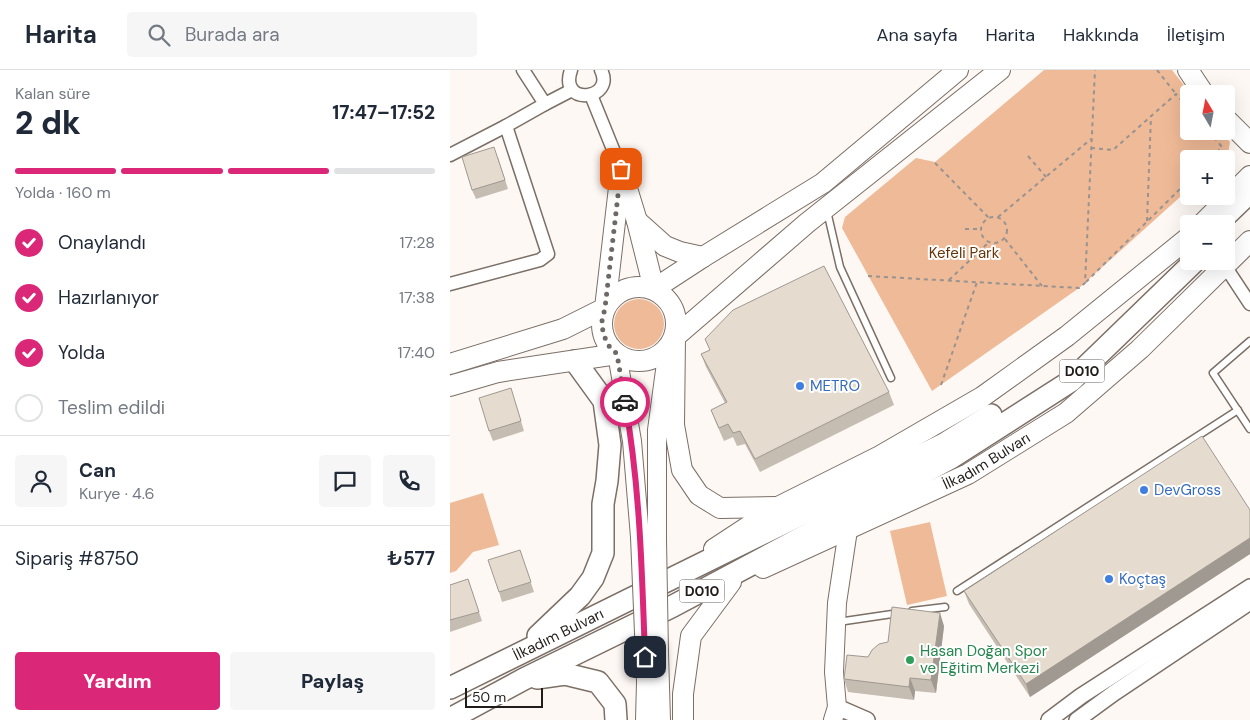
<!DOCTYPE html>
<html lang="tr">
<meta charset="utf-8">
<style>
:root{--surface:#fff;--page:#f6f6f7;--text:#1f2937;--muted:#747a83;--line:#e0e1e3;--accent:#db2777}
body{margin:0;font-family:"DM Sans",sans-serif;background:var(--page);color:var(--text);height:100vh;display:flex;flex-direction:column;font-size:19px;white-space:nowrap}
*{box-sizing:border-box;margin:0}
p{font-size:16px;color:var(--muted)}
.icon{flex:none;width:28px;height:28px;fill:none;stroke:currentColor;stroke-width:2;stroke-linecap:round;stroke-linejoin:round}
.map{position:relative;flex:1;overflow:hidden}
.sheet{display:flex;flex-direction:column;background:var(--surface);width:450px}
.sheet>*{flex:none}
.needle{width:32px;rotate:350deg}
.fabs{position:absolute;left:730px;top:15px;display:grid;gap:10px}
.fabs a{display:grid;place-items:center;width:55px;height:55px;border-radius:5px;background:var(--surface);box-shadow:0 5px 20px #0002;font-size:25px}
.scale{position:absolute;left:15px;bottom:12px;width:78px;box-sizing:border-box;padding-left:5px;border:2px solid #211c19;border-top:0;font-size:14px;line-height:18px;white-space:nowrap;color:#211c19;-webkit-text-stroke:4px #fff;paint-order:stroke}
.pin{position:absolute;display:grid;place-items:center;width:42px;height:42px;color:#fff;margin:-21px;border-radius:10px;box-shadow:0 2px 8px #0006}
.courier{position:absolute;display:grid;place-items:center;width:50px;height:50px;margin:-25px;border:4px solid #db2777;border-radius:50%;background:#fff;color:#222;box-shadow:0 1px 6px #0007}
.headline em{font-style:normal;font-weight:800}
.headline div{display:flex;flex-direction:column-reverse}
.headline{display:flex;align-items:center;justify-content:space-between;height:85px;padding:0 15px}
h1{font-size:32px;font-weight:800;line-height:38px}
.bar{display:grid;grid-template-columns:repeat(4,1fr);gap:8px 5px;align-content:center;height:60px;padding:0 15px}
.bar i{height:6px;border-radius:4px;background:var(--line)}
.bar .current{background:var(--accent)}
.bar p{grid-column:span 4}
.line{display:flex;align-items:center;gap:12px;padding:0 15px;border-top:1px solid var(--line)}
.line div{flex:1}
.round{display:grid;place-items:center;flex:none;width:52px;height:52px;border-radius:5px;background:var(--page)}
ol{padding:0 15px;list-style:none}
li{display:flex;align-items:center;gap:15px;height:55px}
li p{margin-inline-start:auto}
li .icon{padding:5px;border-radius:50%;background:var(--accent);color:#fff;stroke-width:4}
li:last-child{color:var(--muted)}
li i{width:28px;height:28px;border:2px solid var(--line);border-radius:50%}
.button{display:flex;gap:10px;margin-top:auto;padding:10px 15px}
.button a{flex:1;height:58px;border-radius:5px;background:var(--accent);color:#fff;font-size:20px;font-weight:800;line-height:58px;text-align:center}
.button a+a{background:var(--page);color:var(--text)}
header{display:flex;align-items:center;gap:30px;box-sizing:border-box;height:70px;padding:0 25px;background:var(--surface);border-bottom:1px solid var(--line)}
header strong{font-size:24px}
nav{display:flex;gap:28px;margin-inline-start:auto;font-size:18px}
.search{width:350px;height:45px;background:var(--page);display:flex;align-items:center;gap:12px;box-sizing:border-box;padding:0 18px;border-radius:5px;color:var(--muted);font-size:19px}
main{display:flex;flex:1;min-height:0}
.map>svg:first-child{display:block}
</style>
<header>
<strong>Harita</strong>
<div class="search"><svg class="icon" aria-label="search" viewBox="0 0 24 24"><circle cx="10" cy="10" r="6"/><path d="M15 15l6 6"/></svg>Burada ara</div>
<nav><a>Ana sayfa</a><a>Harita</a><a>Hakkında</a><a>İletişim</a></nav>
</header>
<main>
<section class="sheet">
<div class="headline"><div><h1>2 dk</h1><p>Kalan süre</p></div><em>17:47–17:52</em></div>
<div class="bar"><i class="current"></i><i class="current"></i><i class="current"></i><i></i><p>Yolda · 160 m</p></div>
<ol>
<li><svg class="icon" aria-label="check" viewBox="0 0 24 24"><path d="M5 12l5 5 9-10"/></svg>Onaylandı<p>17:28</p></li>
<li><svg class="icon" aria-label="check" viewBox="0 0 24 24"><path d="M5 12l5 5 9-10"/></svg>Hazırlanıyor<p>17:38</p></li>
<li><svg class="icon" aria-label="check" viewBox="0 0 24 24"><path d="M5 12l5 5 9-10"/></svg>Yolda<p>17:40</p></li>
<li><i></i>Teslim edildi</li>
</ol>
<div class="line" style="height:90px"><a class="round"><svg class="icon" aria-label="person" viewBox="0 0 24 24"><circle cx="12" cy="8" r="4"/><path d="M4 21q1-7 8-7t8 7"/></svg></a><div><b>Can</b><p>Kurye · 4.6</p></div><a class="round"><svg class="icon" aria-label="chat" viewBox="0 0 24 24"><path d="M4 5h16v11H9l-5 4z"/></svg></a><a class="round"><svg class="icon" aria-label="phone" viewBox="0 0 24 24"><path d="M5 4h4l2 5-3 2q2 4 5 5l2-3 5 2v4C11 20 4 13 5 4z"/></svg></a></div>
<div class="line" style="height:65px"><div>Sipariş #8750</div><b>₺577</b></div>
<div class="button"><a>Yardım</a><a>Paylaş</a></div>
</section>
<div class="map">
<svg width="800" height="650" viewBox="0 0 800 650">
<rect width="100%" height="100%" fill="#fef8f4"/>
<g fill="#efba97">
<polygon points="594,0 722,0 741,24 739,24 739,61 771,61 780,72 778,84 772,89 739,89 739,119 629,218 482,321 392,158 395,147 466,88 485,92"/>
<circle cx="189" cy="254" r="25"/>
<polygon points="33,423 49,475 23,482 6,501 0,503 0,433"/>
<polygon points="480,452 497,526 457,535 440,461"/>
</g>
<g fill="none" stroke-linecap="round" stroke-linejoin="round">
<defs>
<g id="service">
<polyline points="377,141 390,197 441,308"/>
<polyline points="800,271 763,303 800,359"/>
<polyline points="507,521 788,340"/>
<polyline points="462,541 495,537"/>
<polyline points="388,552 449,543"/>
</g>
<g id="minor">
<path d="M121,0C108,37 166,30 151,0"/>
<polyline points="141,25 171,99"/>
<polyline points="95,34 122,20"/>
<polyline points="0,85 56,56"/>
<polyline points="775,196 800,234"/>
<polyline points="0,214 90,190 98,184 56,56 95,34 73,0"/>
</g>
<g id="tertiary">
<polyline points="387,637 417,650"/>
<polyline points="599,650 631,626 800,517"/>
<polyline points="627,650 664,623 800,532"/>
</g>
<g id="secondary">
<polyline points="167,284 182,371 190,467"/>
<polyline points="207,470 207,360 216,293 220,282"/>
<polyline points="209,583 211,650"/>
<polyline points="195,587 196,612 195,650"/>
<polyline points="383,650 387,637 384,602 387,533 398,460"/>
</g>
<g id="primary">
<polyline points="738,0 754,24"/>
<polyline points="776,49 800,73"/>
<polyline points="171,99 187,151 204,219 253,187 373,113 508,0"/>
<polyline points="187,151 215,176 230,182 253,187"/>
<polyline points="752,154 800,106"/>
<circle cx="189" cy="254" r="37"/>
<polyline points="0,294 113,259 155,238 170,109"/>
<polyline points="0,316 48,302 167,284"/>
<polyline points="328,437 270,438 249,425 232,400 224,355 225,267 357,153 550,0"/>
<polyline points="264,479 328,437 430,386 532,327 617,266 739,167"/>
<path id="s1" d="M313,498L518,404L616,343L690,279L800,171"/>
<polyline points="233,650 233,624 241,566 281,512"/>
</g>
<g id="trunk">
<polyline points="767,154 800,122"/>
<polyline points="88,566 130,526 143,508 153,483 153,434 157,411 160,375 154,331 125,291"/>
<polyline points="87,608 115,604 148,612 165,634 166,650"/>
<path id="s2" d="M0,618L494,374L541,345"/>
<polyline points="0,649 74,609 223,536 501,388 621,311 745,191"/>
</g>
</defs>
<use href="#service" stroke="#7b6f66" stroke-width="9"/>
<use href="#minor" stroke="#7b6f66" stroke-width="15"/>
<use href="#tertiary" stroke="#7b6f66" stroke-width="18"/>
<use href="#secondary" stroke="#7b6f66" stroke-width="20"/>
<use href="#primary" stroke="#7b6f66" stroke-width="22"/>
<use href="#trunk" stroke="#7b6f66" stroke-width="24"/>
<g stroke="#999390" stroke-width="2" stroke-dasharray="4 4" stroke-linecap="butt">
<polyline points="707,0 726,24"/>
<polyline points="759,61 772,77 760,89"/>
<polyline points="641,78 663,80 726,24 739,39"/>
<polyline points="578,86 596,107"/>
<polyline points="485,93 539,148"/>
<circle cx="544" cy="160" r="13"/>
<polyline points="548,147 641,69"/>
<polyline points="697,151 701,46"/>
<polyline points="515,159 531,159"/>
<polyline points="555,169 592,216"/>
<polyline points="418,206 629,218 635,213 645,0"/>
<polyline points="499,210 539,172"/>
<polyline points="636,212 739,110"/>
<polyline points="491,315 527,212"/>
</g>
<use href="#service" stroke="#fff" stroke-width="6"/>
<use href="#minor" stroke="#fff" stroke-width="12"/>
<use href="#tertiary" stroke="#fff" stroke-width="15"/>
<use href="#secondary" stroke="#fff" stroke-width="18"/>
<use href="#primary" stroke="#fff" stroke-width="20"/>
<use href="#trunk" stroke="#fff" stroke-width="21"/>
<defs>
<g id="secondary-bridge">
<polyline points="190,467 195,587"/>
<polyline points="207,470 209,583"/>
</g>
</defs>
<use href="#secondary-bridge" stroke="#7b6f66" stroke-width="20" stroke-linecap="butt"/>
<use href="#secondary-bridge" stroke="#fff" stroke-width="18"/>
</g>
<g fill="#c5bcb2">
<polygon points="48,87 58,119 26,129 22,120"/>
<polygon points="255,269 439,322 444,335 310,402 295,374 287,376 283,367 274,371 266,353 261,340 275,333 256,297 251,284 260,280"/>
<polygon points="64,328 74,361 43,371 39,361"/>
<polygon points="800,440 800,484 580,627 519,534 514,521"/>
<polygon points="70,480 84,522 52,532 49,522"/>
<polygon points="18,509 32,551 0,562 0,515"/>
<polygon points="494,556 486,623 465,621 464,630 398,622 394,609 418,587"/>
</g>
<g fill="#a09991">
<polygon points="800,468 800,484 580,627 576,614"/>
<polygon points="490,543 494,556 486,623 481,610"/>
<polygon points="460,608 465,621 464,630 459,617"/>
</g>
<g fill="#e5dbcf" stroke="#a09991">
<polygon points="44,77 55,110 22,120 12,87"/>
<polygon points="374,196 439,322 305,389 290,361 283,363 278,354 269,358 261,340 277,332 251,284 260,280 255,269 283,240"/>
<polygon points="61,318 71,351 39,361 29,328"/>
<polygon points="752,366 800,440 800,468 576,614 514,521"/>
<polygon points="70,480 81,512 49,522 38,490"/>
<polygon points="18,509 29,542 0,550 0,515"/>
<polygon points="442,537 490,543 481,610 460,608 459,617 394,609 397,585 418,587 422,580 429,574 438,572"/>
</g>
<g fill="none" stroke-linecap="round" stroke-linejoin="round">
<polyline stroke="#6e6966" stroke-width="5" stroke-dasharray="0 9" points="171,99 155,238 152,251 153,263 158,275 167,284 175,332"/>
<path stroke="#db2777" stroke-width="6" d="M175,332C190,416 192,502 195,587"/>
</g>
<g fill="#3f7fe0" stroke="#fff" stroke-width="2">
<circle cx="350" cy="316" r="5"/>
<circle cx="694" cy="420" r="5"/>
<circle cx="659" cy="509" r="5"/>
</g>
<circle fill="#2e9e5b" stroke="#fff" stroke-width="2" cx="460" cy="590" r="5"/>
<g text-anchor="middle" stroke-width="4" stroke-linejoin="round" paint-order="stroke">
<g fill="#fff" stroke="#64605e" stroke-width="1">
<rect x="609.5" y="289.5" width="45" height="23" rx="4"/>
<rect x="229.5" y="509.5" width="45" height="23" rx="4"/>
</g>
<g font-size="14" font-weight="bold" fill="#211c19">
<text x="632" y="306">D010</text>
<text x="252" y="526">D010</text>
</g>
<g font-size="15" fill="#663509" stroke="#fff">
<text x="514" y="188">Kefeli Park</text>
</g>
<g font-size="15" fill="#366cbe" stroke="#fff" text-anchor="start">
<text x="360" y="321">METRO</text>
<text x="704" y="425">DevGross</text>
<text x="669" y="514">Koçtaş</text>
</g>
<g font-size="15" fill="#211c19" stroke="#fff">
<text dy="5" stroke="none"><textPath href="#s1" startOffset="248">İlkadım Bulvarı</textPath></text>
<text dy="5" stroke="none"><textPath href="#s2" startOffset="121">İlkadım Bulvarı</textPath></text>
</g>
<g font-size="15" fill="#27864d" stroke="#fff" text-anchor="start">
<text x="470" y="586">Hasan Doğan Spor<tspan x="470" dy="17">ve Eğitim Merkezi</tspan></text>
</g>
</g>
</svg>
<div class="fabs">
<a><svg class="needle" viewBox="-14 -14 28 28"><path d="M0-13l5 13h-10z" fill="#e53935"/><path d="M0 13l5-13h-10z" fill="#747a83"/></svg></a>
<a>+</a>
<a>−</a>
</div>
<div class="scale">50 m</div>
<div class="pin" style="left:171px;top:99px;background:#ea580c"><svg class="icon" aria-label="bag" viewBox="0 0 24 24"><path d="M5 8h14l-1 12H6zM9 8a3 3 0 0 1 6 0"/></svg></div>
<div class="pin" style="left:195px;top:587px;background:#1f2937"><svg class="icon" aria-label="home" viewBox="0 0 24 24"><path d="M3 11l9-7 9 7M6 9v11h12V9"/></svg></div>
<div class="courier" style="left:175px;top:332px"><svg class="icon" aria-label="car" viewBox="0 0 24 24"><path d="M5 17H2v-5l4-1 3-4h7l3 4 3 1v5h-3M9 17h6M6 11h13"/><circle cx="7" cy="17" r="2"/><circle cx="17" cy="17" r="2"/></svg></div>
</div>
</main>
